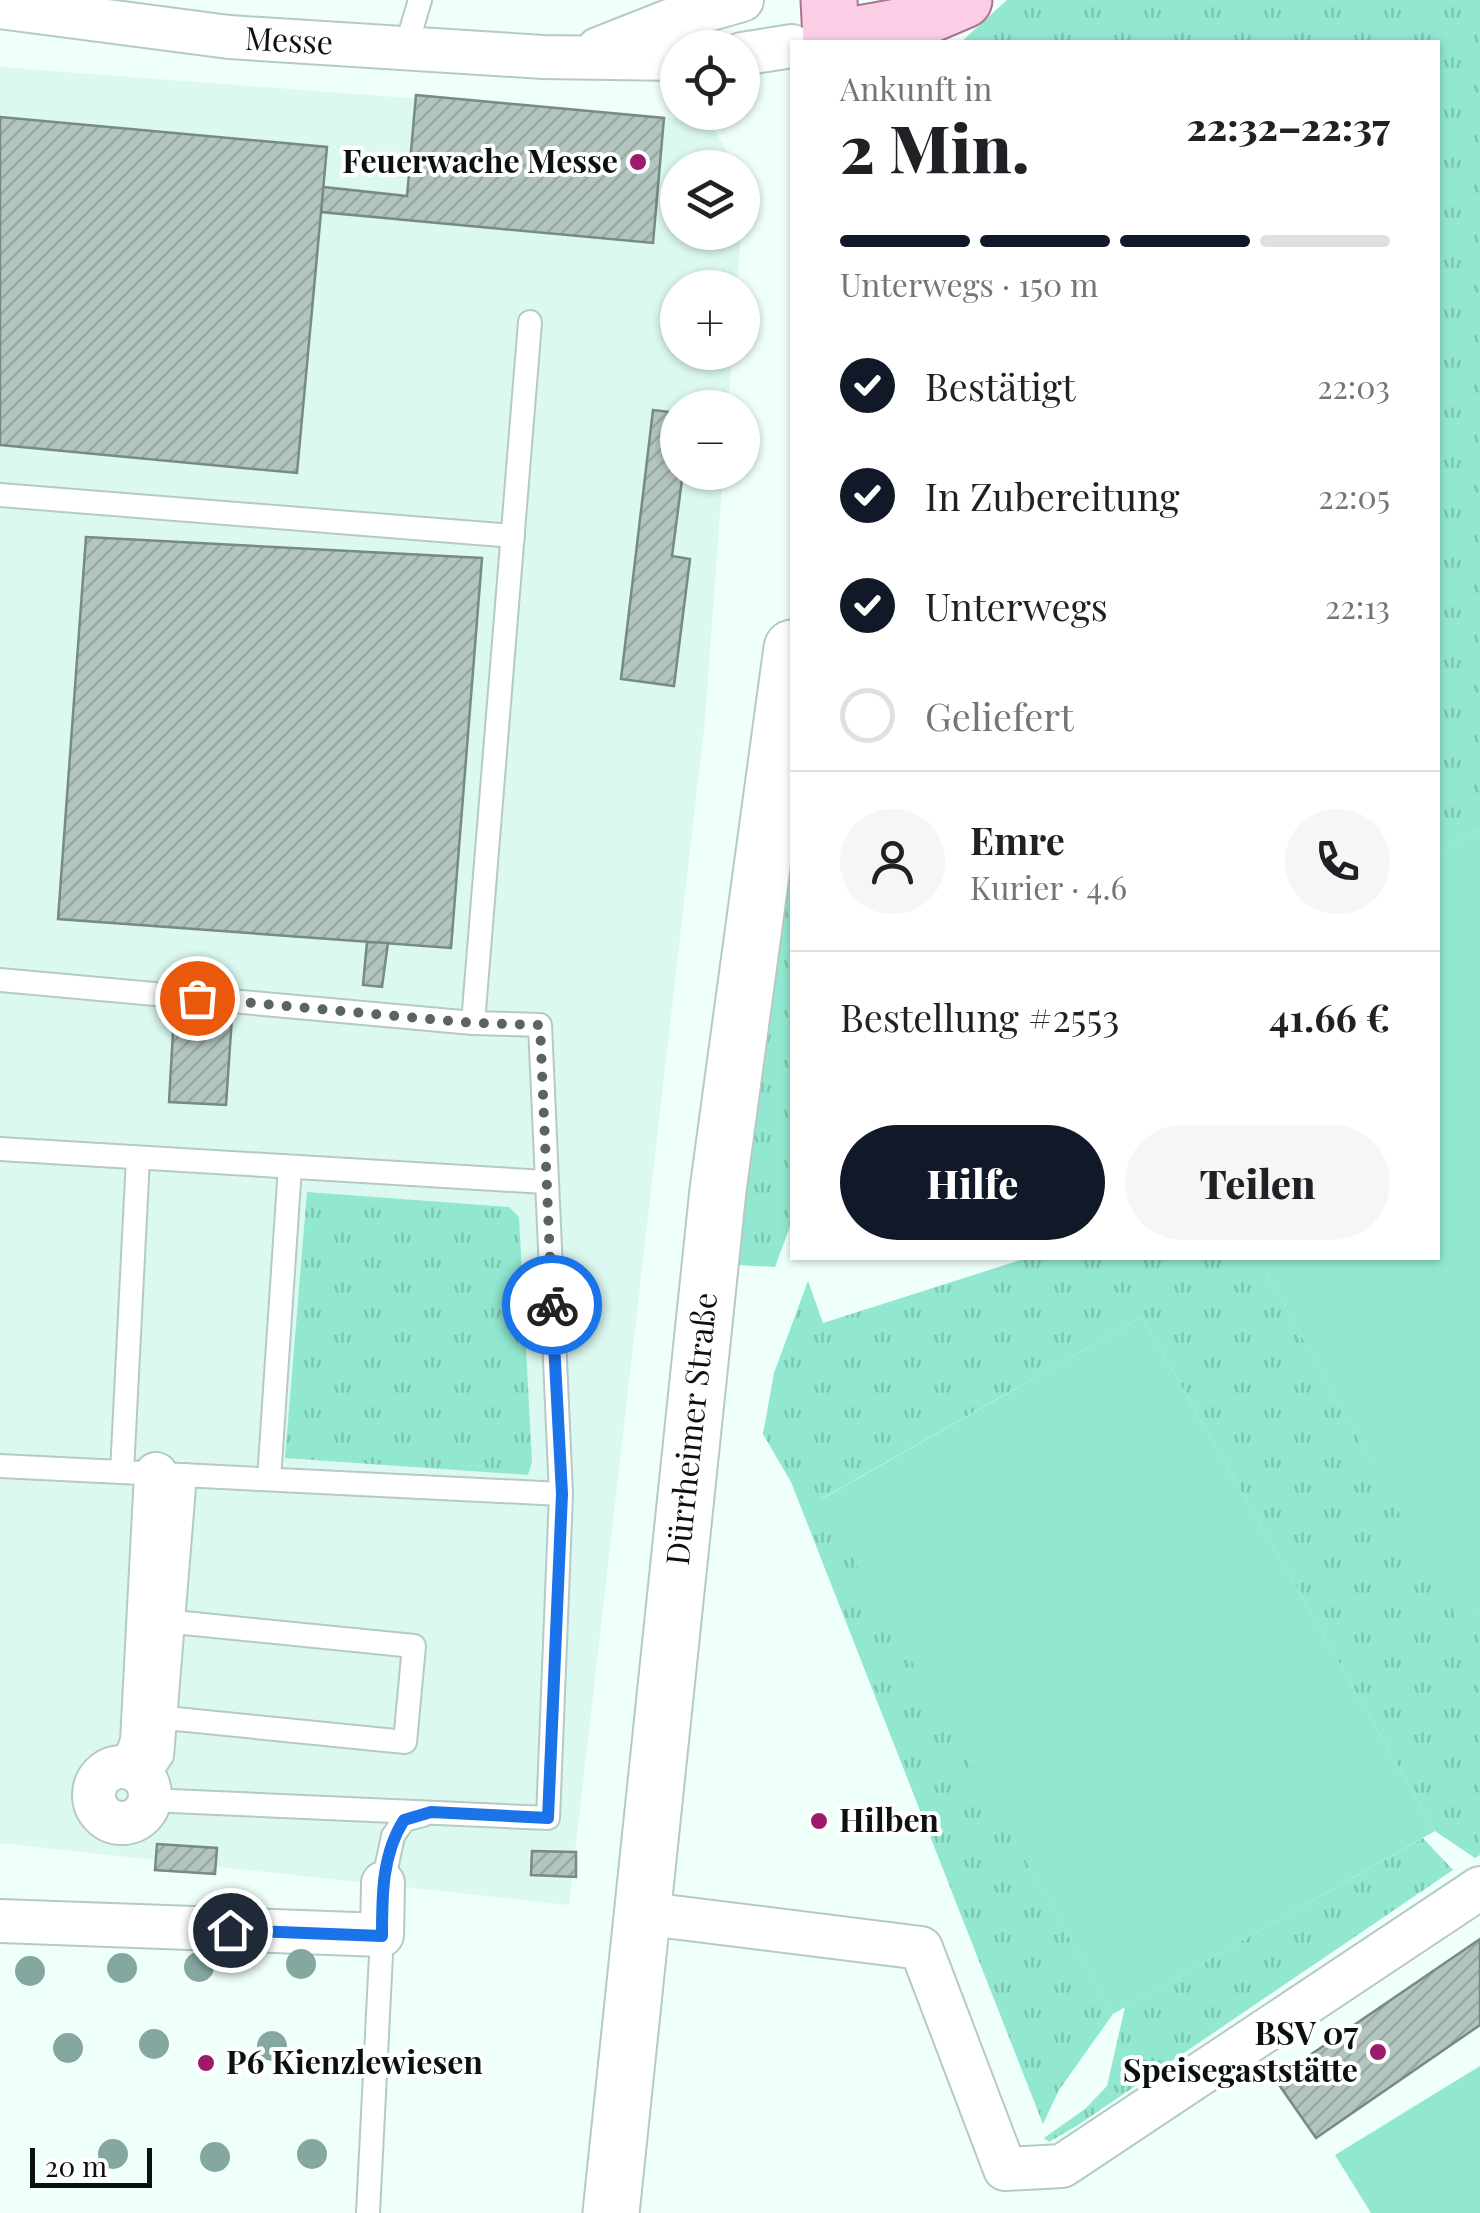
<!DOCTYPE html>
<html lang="de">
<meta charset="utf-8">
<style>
:root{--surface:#fff;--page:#f6f6f6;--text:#202124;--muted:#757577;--line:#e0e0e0;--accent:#111827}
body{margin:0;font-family:"Playfair Display",serif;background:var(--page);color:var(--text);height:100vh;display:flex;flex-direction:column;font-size:38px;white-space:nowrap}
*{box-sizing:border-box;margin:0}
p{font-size:32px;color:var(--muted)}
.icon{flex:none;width:55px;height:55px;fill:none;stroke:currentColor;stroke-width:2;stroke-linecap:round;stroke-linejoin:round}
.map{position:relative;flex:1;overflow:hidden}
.drawer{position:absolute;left:790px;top:40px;width:650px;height:1220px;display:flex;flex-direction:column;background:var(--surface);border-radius:0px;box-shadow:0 2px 8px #0004}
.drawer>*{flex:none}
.buttons{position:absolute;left:660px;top:30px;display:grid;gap:20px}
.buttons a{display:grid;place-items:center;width:100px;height:100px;border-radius:50%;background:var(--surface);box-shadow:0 2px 8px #0004;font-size:50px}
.scale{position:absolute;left:30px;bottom:25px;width:122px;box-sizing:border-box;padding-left:10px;border:5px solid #0a110f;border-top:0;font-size:28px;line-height:35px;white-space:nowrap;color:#0a110f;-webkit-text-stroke:8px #fff;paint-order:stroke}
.pin{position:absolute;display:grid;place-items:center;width:85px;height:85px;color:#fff;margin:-42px;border:5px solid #fff;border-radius:50%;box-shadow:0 2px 10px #0007}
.courier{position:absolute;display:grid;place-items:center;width:100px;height:100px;margin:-50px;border:8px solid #1a73e8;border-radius:50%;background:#fff;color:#222;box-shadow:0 2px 12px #0007}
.head em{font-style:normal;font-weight:800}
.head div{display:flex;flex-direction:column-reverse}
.head{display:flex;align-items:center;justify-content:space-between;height:170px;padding:0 50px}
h1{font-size:65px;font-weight:800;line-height:75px}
.bar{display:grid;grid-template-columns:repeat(4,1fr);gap:15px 10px;align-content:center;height:120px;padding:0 50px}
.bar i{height:12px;border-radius:8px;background:var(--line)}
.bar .selected{background:var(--accent)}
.bar p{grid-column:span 4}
.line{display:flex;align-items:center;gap:25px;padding:0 50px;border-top:2px solid var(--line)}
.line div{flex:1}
.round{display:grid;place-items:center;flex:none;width:105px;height:105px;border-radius:52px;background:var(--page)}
ol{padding:0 50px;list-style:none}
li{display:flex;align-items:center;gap:30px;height:110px}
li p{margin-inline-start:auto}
li .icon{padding:10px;border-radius:50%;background:var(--accent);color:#fff;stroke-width:4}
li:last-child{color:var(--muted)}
li i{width:55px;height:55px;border:5px solid var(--line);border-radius:50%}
.action{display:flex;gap:20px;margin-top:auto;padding:20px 50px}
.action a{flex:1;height:115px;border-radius:60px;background:var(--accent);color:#fff;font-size:40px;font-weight:800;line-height:115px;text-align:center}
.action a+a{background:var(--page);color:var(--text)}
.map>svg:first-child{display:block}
</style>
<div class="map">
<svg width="1480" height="2213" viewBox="0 0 1480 2213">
<defs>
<pattern id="grass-tufts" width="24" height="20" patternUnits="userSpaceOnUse" patternTransform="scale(2.5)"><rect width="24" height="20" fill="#91e7d0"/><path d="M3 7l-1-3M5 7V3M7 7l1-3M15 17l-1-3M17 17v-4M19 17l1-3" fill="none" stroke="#7cc5b1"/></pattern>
<pattern id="building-hatch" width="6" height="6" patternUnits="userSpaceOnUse" patternTransform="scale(2.5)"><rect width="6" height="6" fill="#b2c5bf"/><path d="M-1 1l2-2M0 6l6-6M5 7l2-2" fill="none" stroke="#98a8a3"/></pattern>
</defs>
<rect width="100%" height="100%" fill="#effffa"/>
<polygon fill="#dbf9f0" points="0,67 710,121 735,167 678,168 678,232 741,233 737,287 678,288 678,352 732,353 728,407 678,408 678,472 723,473 705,720 569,1905 0,1843"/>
<g fill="url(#grass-tufts)">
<polygon points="1007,0 1480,0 1480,829 1438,852 1438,42 961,42"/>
<polygon points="792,837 792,1221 775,1267 737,1265 741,1210"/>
<polygon points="307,1192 509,1207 519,1217 532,1462 528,1475 285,1458"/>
<polygon points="1027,1258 1258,1258 1461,1623 1480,1613 1480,1855 1475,1858 1435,1831 1142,1317 821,1499 1113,2014 1059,2090 1043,2124 791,1482 763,1434 774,1373 808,1281 823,1323"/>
<polygon points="1423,1838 1453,1870 1078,2125 1049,2142 1044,2138 1085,2109 1107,2086 1125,2007"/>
</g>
<g fill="#91e7d0">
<polygon points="1480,829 1480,1613 1461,1624 1258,1258 1438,1258 1438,852"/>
<polygon points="1142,1317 1435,1831 1113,2014 820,1500"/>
<polygon points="1480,2066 1480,2213 1371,2213 1335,2155"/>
</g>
<g fill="url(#building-hatch)" stroke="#788a84" stroke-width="2.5">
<polygon points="416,95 664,118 653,243 321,212 323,187 407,196"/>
<polygon points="0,117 327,147 297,473 0,445"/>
<polygon points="653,410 678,413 678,472 683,472 672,556 690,559 674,686 621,679"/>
<polygon points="86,537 482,558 451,948 58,919"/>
<polygon points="367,942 388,943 382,987 363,985"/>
<polygon points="174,1014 232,1017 226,1105 169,1102"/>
<polygon points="157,1844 217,1848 215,1874 155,1870"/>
<polygon points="532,1851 576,1852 576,1877 531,1875"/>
<polygon points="1480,1939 1480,2025 1316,2138 1275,2079"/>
</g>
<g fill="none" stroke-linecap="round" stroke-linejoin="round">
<defs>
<g id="service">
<polyline points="406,47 420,0"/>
<polyline points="0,495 513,536"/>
<polyline points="0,980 473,1023 540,1025 561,1494 548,1818 149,1800"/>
<polyline points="473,1023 530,322"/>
<polyline points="0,1149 545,1182"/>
<polyline points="0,1466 561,1494"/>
<polyline points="122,1472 138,1158"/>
<polyline points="269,1479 290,1167"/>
<polyline points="166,1718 405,1742 414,1646 174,1622"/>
<polyline points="145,1780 162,1756 185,1475"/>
<polyline points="383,1883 393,1836 404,1820 423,1815"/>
<polyline points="368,2213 382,1935"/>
</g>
<g id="minor">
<polyline points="0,7 229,37 543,57 678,59"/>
<polyline points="598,49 669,21 742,0"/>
<polyline points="742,54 792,46"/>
<circle cx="122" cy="1795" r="28"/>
<polyline points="132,1769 142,1742 156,1474"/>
<polyline points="640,1913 921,1948 1005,2169 1062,2166 1480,1888"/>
<polyline points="0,1921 382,1935 383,1883"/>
</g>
<polyline id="secondary" points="611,2213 718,1190 792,648"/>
<polyline id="primary" points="829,0 831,39 903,26 964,0"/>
</defs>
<use href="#service" stroke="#b6cac4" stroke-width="26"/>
<use href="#minor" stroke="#b6cac4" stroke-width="46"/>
<use href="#secondary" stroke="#b6cac4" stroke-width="59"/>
<use href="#primary" stroke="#a5778e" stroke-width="59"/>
<use href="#service" stroke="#fff" stroke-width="22"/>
<use href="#minor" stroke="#fff" stroke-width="42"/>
<use href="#secondary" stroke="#fff" stroke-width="55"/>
<use href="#primary" stroke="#fbcee5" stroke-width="55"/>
</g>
<g fill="#84a89f">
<circle cx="301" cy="1964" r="15"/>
<circle cx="199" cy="1967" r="15"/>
<circle cx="122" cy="1968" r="15"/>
<circle cx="30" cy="1971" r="15"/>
<circle cx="154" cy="2044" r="15"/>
<circle cx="272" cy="2046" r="15"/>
<circle cx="68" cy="2048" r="15"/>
<circle cx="113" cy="2154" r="15"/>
<circle cx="312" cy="2154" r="15"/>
<circle cx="215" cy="2157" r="15"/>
</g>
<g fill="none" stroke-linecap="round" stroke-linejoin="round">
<polyline stroke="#5a6461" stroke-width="10" stroke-dasharray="0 18" points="197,998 473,1023 540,1025 552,1305"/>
<path stroke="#1a73e8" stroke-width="12" d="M230,1930L382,1936C382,1895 382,1854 404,1820L431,1812L548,1818L562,1494L552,1305"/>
</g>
<g fill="#9e1b6c" stroke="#fff" stroke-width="4">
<circle cx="638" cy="162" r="10"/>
<circle cx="819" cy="1821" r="10"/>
<circle cx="1378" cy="2052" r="10"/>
<circle cx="206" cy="2063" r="10"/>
</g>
<g text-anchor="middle" stroke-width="8" stroke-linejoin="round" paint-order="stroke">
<g font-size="32" fill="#0a110f" stroke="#fff">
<text transform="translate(289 41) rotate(3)" y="11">Messe</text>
<text transform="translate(692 1429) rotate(-84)" y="11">Dürrheimer Straße</text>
</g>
<g font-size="32" font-weight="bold" fill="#0a110f" stroke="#fff" text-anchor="end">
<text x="618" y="173">Feuerwache Messe</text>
<text x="839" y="1832" text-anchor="start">Hilben</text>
<text x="1358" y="2045">BSV 07<tspan x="1358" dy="37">Speisegaststätte</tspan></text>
<text x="226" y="2074" text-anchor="start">P6 Kienzlewiesen</text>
</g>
</g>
</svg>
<div class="buttons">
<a><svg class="icon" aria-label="locate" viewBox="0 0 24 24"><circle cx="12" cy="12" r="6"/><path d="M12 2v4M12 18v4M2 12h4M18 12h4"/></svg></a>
<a><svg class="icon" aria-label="layers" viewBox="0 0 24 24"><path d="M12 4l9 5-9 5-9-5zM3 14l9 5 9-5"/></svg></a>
<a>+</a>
<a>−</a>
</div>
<div class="scale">20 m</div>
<div class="pin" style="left:197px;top:998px;background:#ea580c"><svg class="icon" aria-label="bag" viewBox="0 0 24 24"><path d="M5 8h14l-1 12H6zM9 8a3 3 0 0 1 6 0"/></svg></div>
<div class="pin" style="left:230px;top:1930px;background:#1f2937"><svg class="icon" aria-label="home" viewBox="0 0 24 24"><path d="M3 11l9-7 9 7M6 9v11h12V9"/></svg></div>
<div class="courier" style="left:552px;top:1305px"><svg class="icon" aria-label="bike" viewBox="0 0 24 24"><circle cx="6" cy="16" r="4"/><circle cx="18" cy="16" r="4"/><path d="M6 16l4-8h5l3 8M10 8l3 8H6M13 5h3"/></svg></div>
<section class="drawer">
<div class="head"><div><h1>2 Min.</h1><p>Ankunft in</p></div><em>22:32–22:37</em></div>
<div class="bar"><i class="selected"></i><i class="selected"></i><i class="selected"></i><i></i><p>Unterwegs · 150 m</p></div>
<ol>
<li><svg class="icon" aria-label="check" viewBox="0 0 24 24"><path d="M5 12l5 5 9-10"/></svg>Bestätigt<p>22:03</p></li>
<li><svg class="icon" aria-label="check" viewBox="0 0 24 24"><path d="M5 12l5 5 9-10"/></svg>In Zubereitung<p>22:05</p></li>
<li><svg class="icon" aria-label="check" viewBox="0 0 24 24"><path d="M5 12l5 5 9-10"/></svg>Unterwegs<p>22:13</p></li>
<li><i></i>Geliefert</li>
</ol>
<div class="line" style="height:180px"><a class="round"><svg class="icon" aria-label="person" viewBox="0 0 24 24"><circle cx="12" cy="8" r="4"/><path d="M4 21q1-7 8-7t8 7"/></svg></a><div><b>Emre</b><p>Kurier · 4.6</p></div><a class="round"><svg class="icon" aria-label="phone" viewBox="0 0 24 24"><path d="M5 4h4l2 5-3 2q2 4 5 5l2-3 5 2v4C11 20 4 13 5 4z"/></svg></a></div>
<div class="line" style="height:130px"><div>Bestellung #2553</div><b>41.66 €</b></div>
<div class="action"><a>Hilfe</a><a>Teilen</a></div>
</section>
</div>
